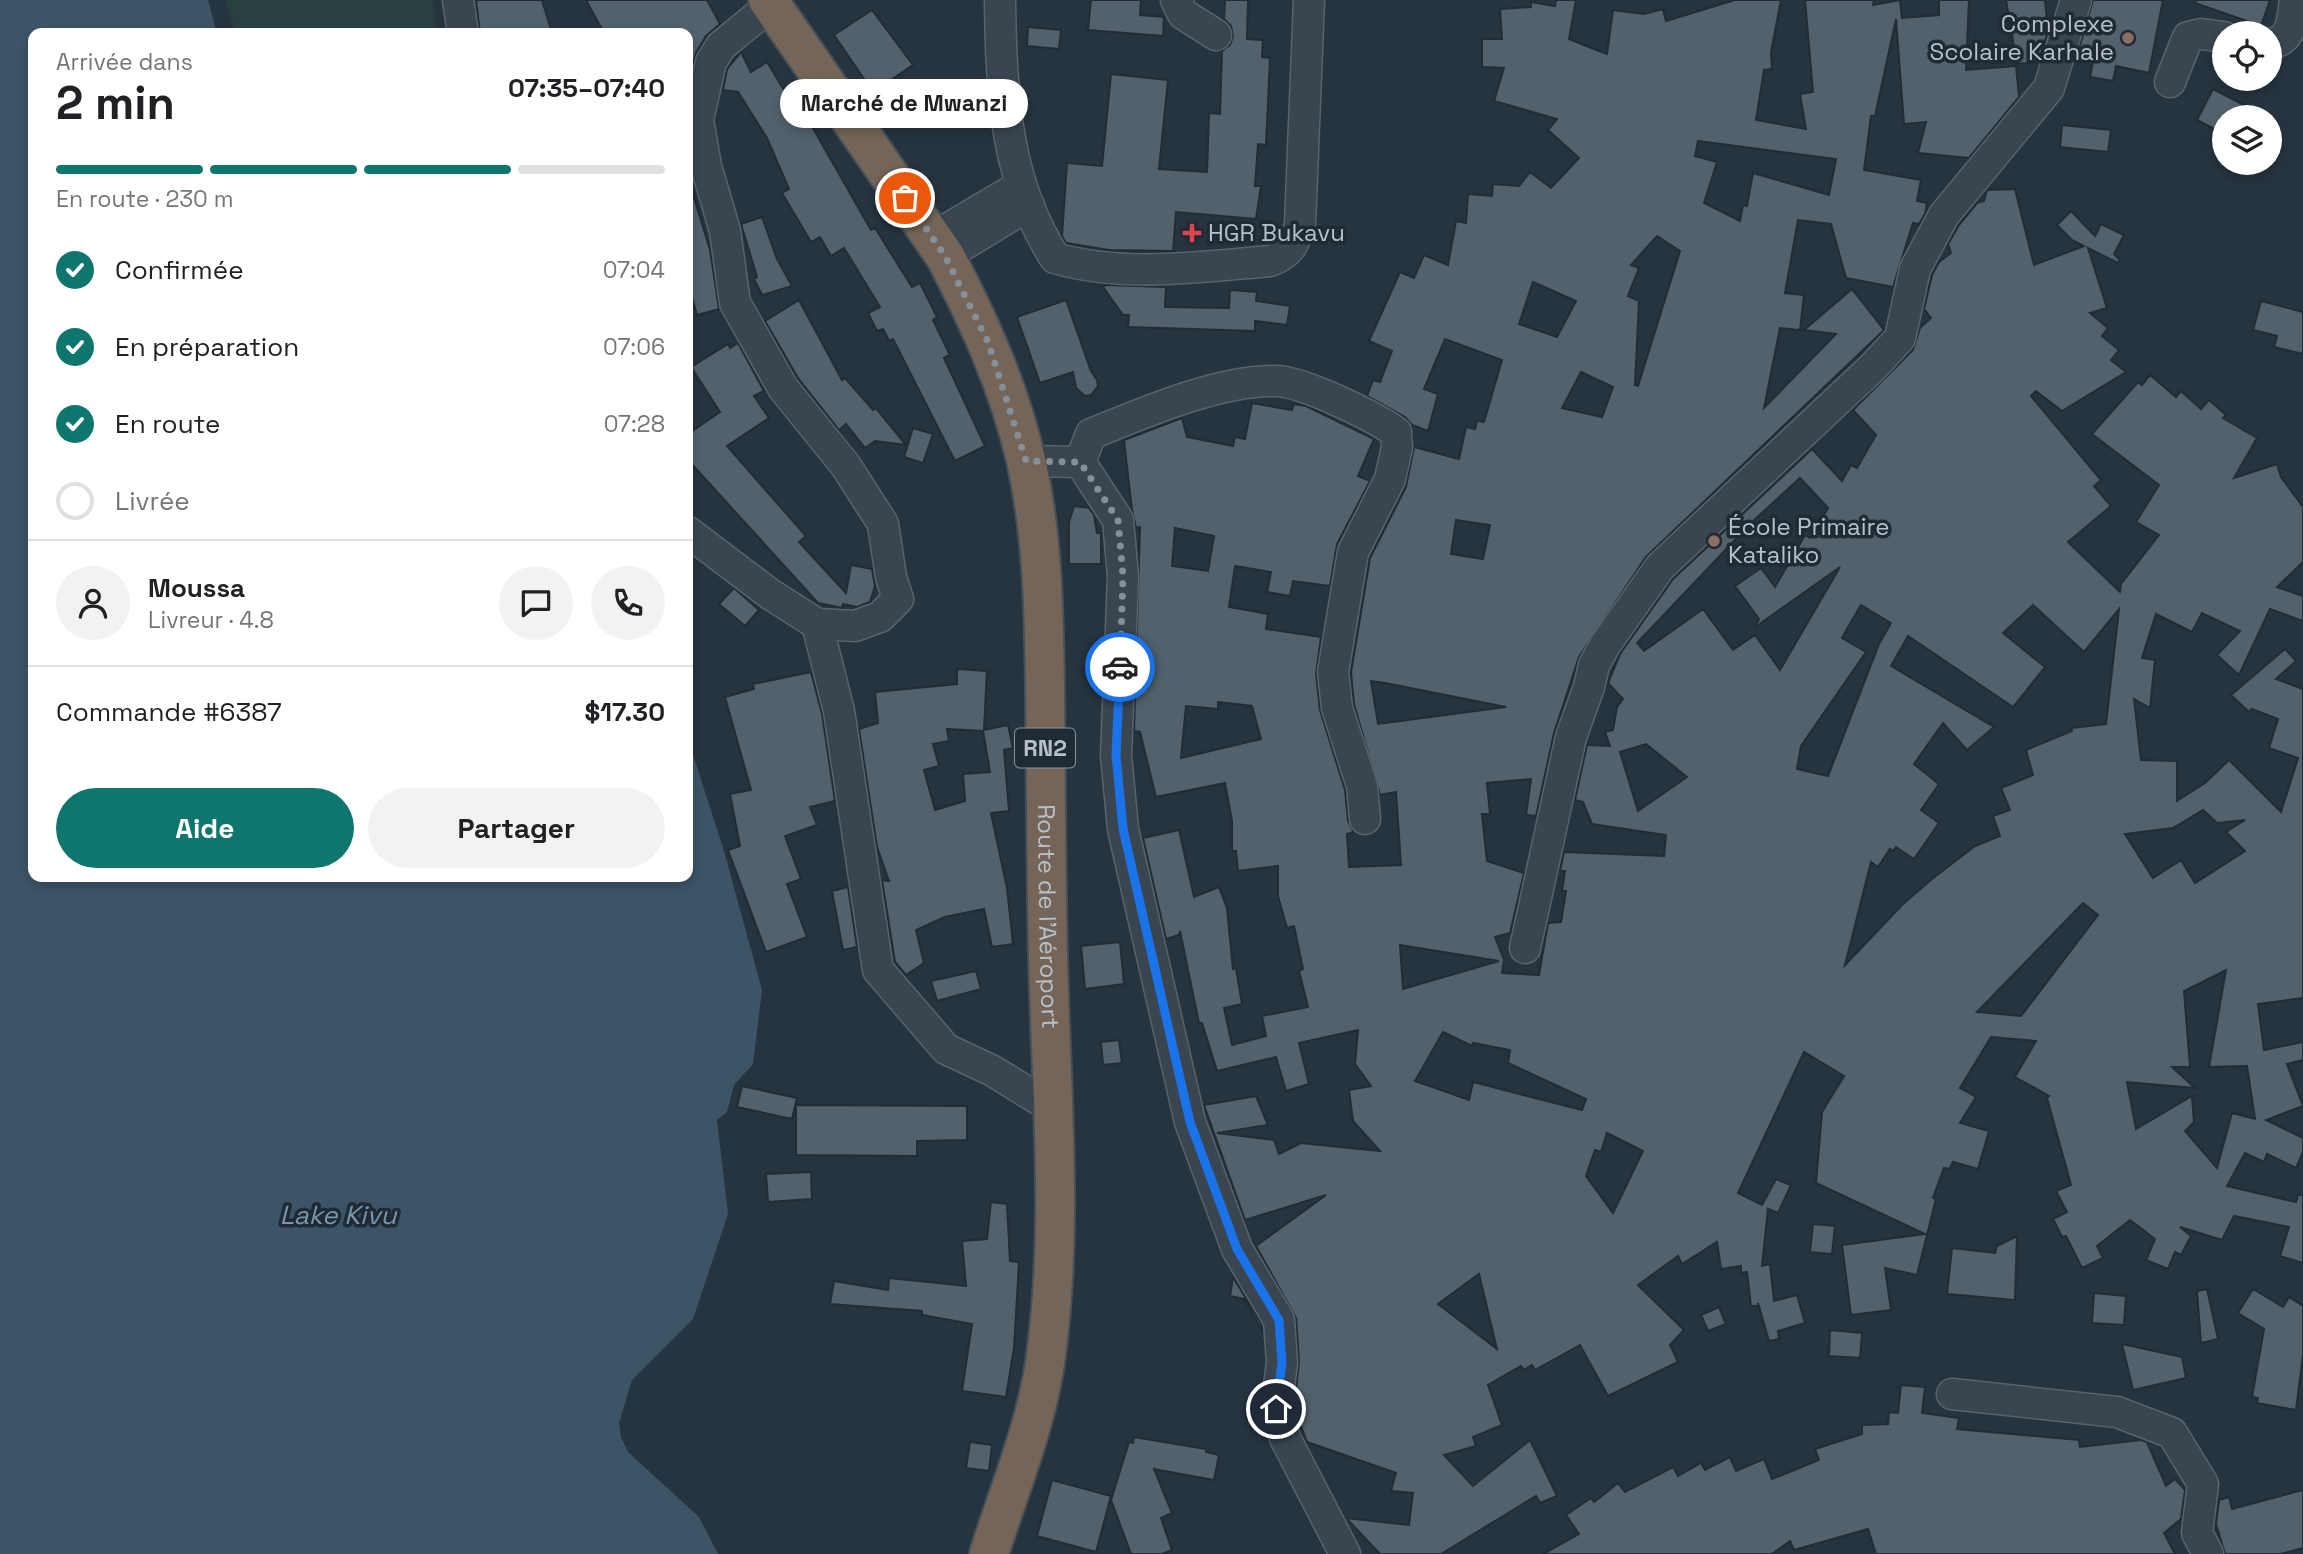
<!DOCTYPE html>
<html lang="fr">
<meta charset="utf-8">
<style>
:root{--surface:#fff;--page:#f2f2f2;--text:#202124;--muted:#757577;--line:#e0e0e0;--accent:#0f766e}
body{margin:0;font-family:"Space Grotesk",sans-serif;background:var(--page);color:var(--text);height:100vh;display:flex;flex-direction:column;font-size:26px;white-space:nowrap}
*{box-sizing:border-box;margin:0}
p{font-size:23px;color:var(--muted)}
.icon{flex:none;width:38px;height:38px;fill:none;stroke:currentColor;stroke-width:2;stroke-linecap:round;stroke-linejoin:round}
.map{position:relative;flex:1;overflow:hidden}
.side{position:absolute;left:28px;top:28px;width:665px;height:854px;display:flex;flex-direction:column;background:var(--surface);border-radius:14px;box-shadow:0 4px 10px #0003}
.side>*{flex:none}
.fabs{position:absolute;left:2212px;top:21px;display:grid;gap:14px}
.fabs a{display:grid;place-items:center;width:70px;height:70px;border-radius:50%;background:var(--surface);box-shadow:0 4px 10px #0003;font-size:35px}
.pin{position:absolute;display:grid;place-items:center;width:60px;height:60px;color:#fff;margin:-30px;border:4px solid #fff;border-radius:50%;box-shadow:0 2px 7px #0007}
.courier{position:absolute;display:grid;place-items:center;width:70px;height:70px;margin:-35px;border:5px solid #1a73e8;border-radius:50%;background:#fff;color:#222;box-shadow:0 2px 9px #0007}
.bubble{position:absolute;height:49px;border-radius:24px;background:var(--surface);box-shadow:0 4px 10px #0003;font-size:23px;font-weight:800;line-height:49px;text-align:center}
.headline em{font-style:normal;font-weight:800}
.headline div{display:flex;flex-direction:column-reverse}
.headline{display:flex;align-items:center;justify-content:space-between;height:119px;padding:0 28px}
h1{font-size:46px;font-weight:800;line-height:52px}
.bar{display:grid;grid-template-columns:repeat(4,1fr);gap:10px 7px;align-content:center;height:84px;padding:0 28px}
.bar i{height:9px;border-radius:5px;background:var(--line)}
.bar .active{background:var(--accent)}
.bar p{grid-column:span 4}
.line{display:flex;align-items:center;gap:18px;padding:0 28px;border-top:2px solid var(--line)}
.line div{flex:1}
.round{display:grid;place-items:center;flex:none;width:74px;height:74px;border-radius:37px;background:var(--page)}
ol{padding:0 28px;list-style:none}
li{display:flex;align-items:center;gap:21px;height:77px}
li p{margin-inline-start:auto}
li .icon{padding:7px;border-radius:50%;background:var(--accent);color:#fff;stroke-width:4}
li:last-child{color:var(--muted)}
li i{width:38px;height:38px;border:4px solid var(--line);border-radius:50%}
.action{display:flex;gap:14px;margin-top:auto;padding:14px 28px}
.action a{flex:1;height:80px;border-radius:42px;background:var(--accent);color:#fff;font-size:28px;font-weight:800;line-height:80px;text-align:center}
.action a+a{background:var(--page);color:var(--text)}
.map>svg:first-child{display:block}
</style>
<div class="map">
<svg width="2303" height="1554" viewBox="0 0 2303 1554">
<rect width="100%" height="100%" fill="#26343f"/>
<polygon fill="#28403f" points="226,0 432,0 437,33 235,33"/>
<polygon fill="#3d5467" points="0,0 208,0 217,33 33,33 33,877 688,877 688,739 724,851 762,990 753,1064 734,1085 727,1112 717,1120 728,1214 693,1319 632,1380 619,1423 621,1437 628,1452 699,1517 718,1554 0,1554"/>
<g fill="#52616c" stroke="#212c36" stroke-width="2" fill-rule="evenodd">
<polygon points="476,0 542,0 552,33 480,33"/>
<polygon points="586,0 707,0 720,24 706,36 696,53 688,84 688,33 604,33"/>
<polygon points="1091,0 1141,0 1140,15 1164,17 1163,36 1088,30"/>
<polygon points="1225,0 1248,0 1247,39 1263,40 1262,57 1270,58 1266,145 1258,144 1255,186 1261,186 1256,219 1176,212 1173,251 1109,250 1066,243 1062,236 1067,163 1102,166 1111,74 1168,80 1159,169 1207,172 1209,113 1220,114 1222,51 1230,45 1233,36 1231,26 1224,19"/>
<path d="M1556,0H1576L1569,39L1607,54L1613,10L1644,14L1663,9L1666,21L1735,0H1781L1771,52L1772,69L1764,70L1756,120L1806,129L1800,94L1813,92L1805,0H1874L1873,5L1900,0L1902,18L1939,15V0H1969L1966,70L2016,66L2019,97L1969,158L1918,153L1926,122L1904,124L1896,19L1875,116H1871L1864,170L1921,180L1917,201L1927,203L1925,214L1919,224L1913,223L1893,287L1846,278L1831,224L1798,220L1785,293L1804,295L1800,330L1780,328L1764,408L1836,334L1804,330L1852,289L1884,330L1646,557L1579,657L1554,733L1536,816L1526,815L1531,779L1487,783L1490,814H1482L1487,861L1524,873L1510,933L1495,937L1504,960L1502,973L1539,975L1548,923L1561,922L1566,891H1562L1565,871H1560L1564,852L1664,856L1666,835L1592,824L1583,802L1575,800L1587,745L1610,746L1605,732L1613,730L1617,707L1623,699L1608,683L1620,654L1673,579L1812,449L1842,481L1851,465L1857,468L1876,435L1853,410L1913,350L1920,328L1931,318L1924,309L1932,275L1939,262L1951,253L1948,244L1959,225L1977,203L1984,201L1987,190L2015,189L2034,265L2084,246L2072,240L2057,225L2071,211L2095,236L2101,224L2124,235L2114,254L2120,260L2118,263L2088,248L2107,308L2090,313L2108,328L2102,336L2119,350L2111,360L2126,372L2062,411L2036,391L2031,396L2101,480L2094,486L2111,506L2068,542L2120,592L2121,584L2159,535L2136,522L2159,485L2092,434L2138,382L2142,385L2150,375L2176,397L2181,391L2201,409L2209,400L2226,415L2223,418L2257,438L2234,478L2277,464L2281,477L2303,507V562L2277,587L2303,596V621L2270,609L2239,675L2217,655L2240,631L2202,613L2192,632L2156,614L2142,658L2155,660L2150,708L2134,699L2141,760L2177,761V801L2205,783L2229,760L2281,812L2298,758L2269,748L2278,719L2252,709L2249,712L2231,695L2285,649L2296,661L2276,679L2303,689V998L2258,1004L2264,1050L2303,1042V1060L2287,1064L2303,1106L2266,1120L2303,1138V1152L2296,1168L2267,1154L2264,1162L2245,1153L2227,1186L2296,1202L2298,1195H2303V1263L2280,1256L2289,1227L2234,1216L2222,1240L2180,1227L2191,1236L2181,1255L2175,1252L2168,1269L2146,1260L2155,1239L2130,1220L2097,1246L2103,1258L2082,1268L2066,1236L2062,1237L2053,1219L2067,1212L2056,1191L2071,1185L2047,1098L2049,1096L2015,1077L2036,1041L1991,1037L1960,1088L1976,1097L1960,1123L1989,1131L1978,1169L1953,1162L1949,1169L1944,1168L1933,1198L1936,1199L1917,1275L1885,1268L1891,1310L1851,1315L1842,1245L1925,1234L1816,1183L1822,1112L1844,1076L1804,1052L1738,1193L1762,1205L1776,1179L1791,1185L1778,1213L1768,1209L1762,1266L1770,1264L1774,1301L1797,1295L1805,1323L1778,1331L1779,1339L1769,1341L1758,1303V1306H1751L1747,1272L1741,1273V1266L1721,1269L1717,1242L1682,1264L1678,1256L1638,1285L1684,1330L1670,1345L1678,1362L1608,1396L1580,1345L1535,1370L1532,1365L1524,1370L1521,1366L1488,1385L1502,1425L1473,1437L1476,1446L1444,1455L1473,1486L1530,1440L1557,1496L1540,1503L1536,1496L1441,1554H1380L1346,1518L1409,1525L1413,1493L1391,1491L1396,1473L1307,1442L1296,1413L1297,1408L1294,1407L1299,1362L1296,1318L1256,1246L1326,1195L1245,1220L1204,1105L1256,1096L1268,1125L1217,1133L1274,1140L1279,1154L1301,1143L1380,1151L1353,1121L1349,1090L1371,1086L1355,1064L1358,1030L1299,1043L1309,1084L1286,1091L1276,1057L1217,1071L1202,1023H1199L1180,931L1179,935L1166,939L1143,838L1179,830L1194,897L1219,887L1227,908L1233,969L1236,968L1242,1004L1224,1008L1232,1045L1266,1036L1262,1016L1308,1007L1299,971L1303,969L1294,926L1287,928L1278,896V866L1238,871L1236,851H1232V821L1225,783L1156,797L1140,732L1134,731L1140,527L1136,528L1132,510L1124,440L1182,418L1187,437L1233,446L1235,437L1245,439L1252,403L1292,410L1294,404L1306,406L1374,439L1358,476L1370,481L1337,544L1330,586L1293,581L1290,596L1267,592L1271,572L1235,566L1229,607L1268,614L1266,629L1321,637L1316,674L1320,710L1345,790L1348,821L1354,832L1347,834L1349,867L1401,865L1396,792L1380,795L1354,704L1351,672L1370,558L1406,487L1414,447L1459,459L1466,427L1475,429L1477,421L1484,422L1502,360L1445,339L1424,389L1438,394L1428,431L1412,425L1405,417L1367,396L1373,380L1380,382L1392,351L1369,341L1400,272L1414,278L1424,255L1448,265L1456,221L1466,223L1468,194L1492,196L1493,184L1519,186L1530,172L1551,188L1579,158L1548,130L1557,119L1494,101L1504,68L1482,67V39H1502L1500,9L1531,7V2L1555,6ZM1698,141L1836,159L1829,195L1753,173L1747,206L1743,205L1740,221L1704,203L1717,162L1695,156ZM1657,236L1680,251L1638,386L1635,385L1639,301L1628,296L1639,268L1631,265ZM1533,282L1576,301L1557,337L1519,324ZM1581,372L1613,387L1602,417L1562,408ZM1800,478L1828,508L1810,538L1805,535L1775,587L1761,568L1735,586L1759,619L1754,628L1840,567L1780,670L1755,635L1733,650L1703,609L1644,651L1637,643L1751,523ZM1456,520L1490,525L1483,559L1451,554ZM1175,528L1214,536L1208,571L1172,566ZM1861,605L1891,623L1879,644L1828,776L1797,769L1801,746L1866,652L1842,638ZM2033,605L2084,652L2119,609L2106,724L2071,728L2072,731L2026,750L2033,775L2001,788L2010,810L1993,816L2000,836L1975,846L1932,879L1903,904L1845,965L1871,862L1878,867L1890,849L1893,851L1896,847L1914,859L1939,823L1921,810L1939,784L1914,764L1943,723L1967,750L1994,727L1891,666L1908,636L2013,707L2045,667L2003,633ZM1371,681L1385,683L1506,707L1378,724ZM1218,702L1252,706L1261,739L1181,758L1186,706L1218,709ZM1646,744L1687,777L1638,811L1620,752ZM2203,810L2217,823L2245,820L2226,832L2245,851L2195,883L2181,860L2153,878L2125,834L2173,828ZM2083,903L2098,915L2021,1016L1977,1012ZM1400,945L1499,961L1403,989ZM2226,970L2209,1067L2247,1066L2255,1119L2232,1113L2217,1168L2185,1131L2194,1122L2192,1096L2136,1129L2127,1082L2195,1088L2172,1067H2190L2184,991ZM1443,1032L1472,1046L1473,1043L1510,1050L1508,1063L1586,1099L1582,1110L1473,1082L1469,1100L1415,1081ZM1607,1133L1643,1151L1613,1213L1586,1176L1595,1150L1601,1152ZM1479,1274L1497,1349L1438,1304Z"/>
<polygon points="2006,0 2045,0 2048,31 2039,62 2017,64"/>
<polygon points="2093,0 2163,0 2149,73 2116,66 2113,81 2090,77 2093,62 2076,59"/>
<polygon points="2196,0 2270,0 2261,26 2195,3"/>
<polygon points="872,10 913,65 873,92 834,35"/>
<polygon points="1028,27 1061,30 1059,49 1027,46"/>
<polygon points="741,52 751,72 767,62 801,118 806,116 871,230 875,228 912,287 920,283 937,317 933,320 950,355 944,358 985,446 955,461 893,339 889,341 883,329 877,331 868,313 880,307 844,248 831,256 820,237 811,242 782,193 789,189 767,138 738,92 723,90 727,69"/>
<polygon points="2213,89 2267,117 2224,117 2224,134 2197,120"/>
<polygon points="2062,125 2111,130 2108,152 2060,147"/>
<polygon points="692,191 710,250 719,309 697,315 688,284 688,192"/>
<polygon points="762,217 777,259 792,286 762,295 754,279 757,277 741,224"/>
<polygon points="1106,285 1166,287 1165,307 1229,308 1230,290 1257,292 1256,301 1290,306 1287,325 1255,321 1255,331 1128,327 1129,315 1123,315 1103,287"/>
<polygon points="799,300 842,380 845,378 873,410 876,408 906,445 875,441 865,448 846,424 839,430 798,378 765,321"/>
<polygon points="1066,300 1091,371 1097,380 1098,386 1091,395 1085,396 1076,388 1073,372 1040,383 1017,317"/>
<polygon points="2261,301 2303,312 2303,354 2274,347 2277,336 2253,330"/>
<polygon points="738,343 764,391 754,396 769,418 727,446 806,536 799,542 846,593 851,565 872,569 875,586 870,602 857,607 843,604 842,608 818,603 688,460 688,434 720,412 691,367 728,344 730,348"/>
<polygon points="913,428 933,434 923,463 904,457"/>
<polygon points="1074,506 1089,508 1094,515 1097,533 1101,533 1101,564 1069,564 1069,522"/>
<polygon points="734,588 759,610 745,626 719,604"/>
<path d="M957,669L987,671L984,730L1008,725L1013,748L1004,750L1009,811L991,813L1007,888L1013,944L992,947L984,909L945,917L916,930L924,963L906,975L895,962L882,880L889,881L877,847L859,729L878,723L875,692L957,684ZM947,729L983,731L990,772L963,774L965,801L935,810L924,770L939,766L933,744L949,741Z"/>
<polygon points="811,672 822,714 835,801 810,807 817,825 785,836 801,879 787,884 807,937 766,952 728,850 740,846 730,794 751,790 725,697 754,689 753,684"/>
<polygon points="848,887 857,947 843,950 832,891"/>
<polygon points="1120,942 1124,984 1085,989 1081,946"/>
<polygon points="976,971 981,989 937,1001 931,981"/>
<polygon points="1119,1040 1122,1063 1103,1065 1101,1042"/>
<polygon points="742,1086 797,1098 792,1119 737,1107"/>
<polygon points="796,1105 967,1106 967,1140 917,1141 917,1156 796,1155"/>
<polygon points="811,1172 812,1199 768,1202 766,1174"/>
<polygon points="991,1202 1007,1204 1010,1261 1019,1262 1014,1348 1006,1397 962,1391 972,1324 922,1315 922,1311 830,1304 834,1281 888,1290 889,1278 966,1286 962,1241 987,1239"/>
<polygon points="1813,1224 1835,1226 1832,1254 1810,1252"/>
<polygon points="2017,1236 2015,1300 1947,1294 1952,1248 1995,1253 1997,1246"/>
<polygon points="1233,1277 1262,1325 1262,1330 1244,1299 1230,1296"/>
<polygon points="2207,1289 2218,1339 2201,1343 2197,1291"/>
<polygon points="2253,1289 2283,1307 2289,1297 2303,1306 2303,1355 2296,1410 2257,1403 2258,1398 2252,1397 2264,1329 2238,1313"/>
<polygon points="2094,1293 2126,1296 2124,1325 2092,1323"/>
<polygon points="1719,1307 1726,1324 1708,1331 1701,1315"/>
<polygon points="1830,1330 1862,1333 1860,1358 1829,1356"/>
<polygon points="2122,1344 2182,1357 2186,1378 2133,1390"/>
<polygon points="1901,1385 1925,1387 1922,1413 1959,1418 1957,1429 2079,1440 2080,1447 2141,1440 2147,1442 2166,1486 2175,1479 2185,1490 2181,1519 2164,1533 2175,1554 1876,1554 1868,1529 1794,1550 1790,1541 1772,1554 1543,1554 1579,1534 1566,1515 1591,1498 1594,1502 1618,1483 1625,1492 1673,1467 1678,1476 1701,1463 1705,1470 1730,1457 1736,1471 1764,1459 1772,1479 1819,1460 1815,1449 1862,1434 1862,1425 1888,1424 1889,1412 1898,1413"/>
<polygon points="1134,1437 1206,1449 1206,1452 1219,1455 1214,1480 1154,1469 1172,1513 1161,1518 1172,1550 1162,1554 1131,1554 1111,1500 1129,1442 1133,1443"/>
<polygon points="970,1442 992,1445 989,1471 966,1468"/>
<polygon points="1052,1480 1111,1496 1096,1552 1037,1536"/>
<polygon points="2303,1490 2303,1548 2280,1554 2225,1554 2216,1524 2219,1500 2229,1497 2232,1509"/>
</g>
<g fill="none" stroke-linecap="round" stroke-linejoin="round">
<defs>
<g id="minor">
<polyline points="458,0 463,33"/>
<path d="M1000,0C1001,90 1005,181 1055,258C1123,278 1200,267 1270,261C1290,254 1294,244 1300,225L1309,0"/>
<polyline points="1176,0 1183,14 1216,35"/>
<path d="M2270,44C2293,40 2292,20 2295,0"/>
<polyline points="2170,82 2188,37 2201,34 2224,37"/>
<polyline points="932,238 1020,186"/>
<polyline points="945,256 1029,205"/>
<polyline points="1026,461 1080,462 1118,520 1123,576 1116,755 1123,829 1190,1122 1237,1249 1279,1320 1282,1363 1276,1409 1285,1438 1345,1554"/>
<path d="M1080,462L1091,434C1143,413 1221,379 1277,381C1304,382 1373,416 1396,432L1397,447L1390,479L1353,552L1333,672L1337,708L1362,786L1365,819"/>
<polyline points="688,532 770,594 817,624 855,626 880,617 898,599 891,577 883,524 846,466 783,388 735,303 725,231 706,166 698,120 711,62 721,46 771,5"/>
<polyline points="817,624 839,711 878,970 946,1049 993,1071 1051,1107"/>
<polyline points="1525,948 1571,737 1589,687 1594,665 1605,645 1660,567 1873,367 1900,338 1915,269 1944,215 2049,88 2076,0"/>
<polyline points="1952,1394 2117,1412 2172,1433 2203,1484 2197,1533 2208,1554"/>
</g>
<g id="highway">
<path id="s1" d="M768,0L945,256C979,321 1009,387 1026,460C1043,536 1044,613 1045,691C1046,780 1046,869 1048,957C1051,1092 1064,1229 1045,1363C1035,1429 1009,1490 989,1554"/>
</g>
</defs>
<use href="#minor" stroke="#58636c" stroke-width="33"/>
<use href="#highway" stroke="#455059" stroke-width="42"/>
<use href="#minor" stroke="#3a454f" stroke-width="30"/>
<use href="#highway" stroke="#746558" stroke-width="38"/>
</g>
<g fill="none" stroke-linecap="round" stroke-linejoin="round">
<polyline stroke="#848f99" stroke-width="7" stroke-dasharray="0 12.6" points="905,198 945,256 988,342 1026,461 1080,462 1118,520 1123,576 1120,667"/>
<polyline stroke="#1a73e8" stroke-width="9" points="1120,667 1116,755 1123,829 1190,1122 1237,1249 1279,1320 1282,1363 1276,1409"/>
</g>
<g fill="#8d6e63" stroke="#1f2a34" stroke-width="2.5">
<circle cx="2128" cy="38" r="7"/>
<circle cx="1714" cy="541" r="7"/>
</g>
<path fill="#e0444e" stroke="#1f2a34" stroke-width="2.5" d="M1188.5 222.5h7v7h7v7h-7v7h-7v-7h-7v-7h7z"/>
<g text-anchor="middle" stroke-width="7" stroke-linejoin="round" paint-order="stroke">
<rect fill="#1f2a34" stroke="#89939c" stroke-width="2" x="1015" y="728.5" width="60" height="39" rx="5"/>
<g font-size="23" font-weight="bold" fill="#b7c0c9">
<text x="1045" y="756">RN2</text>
</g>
<g font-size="24" fill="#b7c0c9" stroke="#1f2a34" text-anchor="start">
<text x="2114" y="32" text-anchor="end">Complexe<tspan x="2114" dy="28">Scolaire Karhale</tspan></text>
<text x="1208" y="241">HGR Bukavu</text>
<text x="1728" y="535">École Primaire<tspan x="1728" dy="28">Kataliko</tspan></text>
</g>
<g font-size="24" fill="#b7c0c9" stroke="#1f2a34">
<text dy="8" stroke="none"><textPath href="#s1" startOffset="989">Route de l'Aéroport</textPath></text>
</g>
<g font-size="26" font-style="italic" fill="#7995ab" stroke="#1f2a34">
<text x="338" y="1224">Lake Kivu</text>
</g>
</g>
</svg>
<div class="fabs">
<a><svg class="icon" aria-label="locate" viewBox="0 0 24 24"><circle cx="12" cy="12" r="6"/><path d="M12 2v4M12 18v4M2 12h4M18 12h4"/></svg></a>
<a><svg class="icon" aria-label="layers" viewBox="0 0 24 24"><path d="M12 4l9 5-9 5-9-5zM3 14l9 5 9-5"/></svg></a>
</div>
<div class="pin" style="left:905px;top:198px;background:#ea580c"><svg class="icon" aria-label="bag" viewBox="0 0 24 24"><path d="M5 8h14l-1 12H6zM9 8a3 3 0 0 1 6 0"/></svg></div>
<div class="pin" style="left:1276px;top:1409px;background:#1f2937"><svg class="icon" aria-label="home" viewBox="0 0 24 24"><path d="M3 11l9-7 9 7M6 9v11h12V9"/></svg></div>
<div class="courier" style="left:1120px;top:667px"><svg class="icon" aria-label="car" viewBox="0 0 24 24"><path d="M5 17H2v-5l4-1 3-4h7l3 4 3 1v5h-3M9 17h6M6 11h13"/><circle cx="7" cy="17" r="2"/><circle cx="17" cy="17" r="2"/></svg></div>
<div class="bubble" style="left:780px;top:79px;width:248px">Marché de Mwanzi</div>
<section class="side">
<div class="headline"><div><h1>2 min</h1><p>Arrivée dans</p></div><em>07:35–07:40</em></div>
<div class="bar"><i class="active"></i><i class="active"></i><i class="active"></i><i></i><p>En route · 230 m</p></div>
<ol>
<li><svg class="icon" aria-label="check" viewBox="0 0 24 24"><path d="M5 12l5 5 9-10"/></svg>Confirmée<p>07:04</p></li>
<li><svg class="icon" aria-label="check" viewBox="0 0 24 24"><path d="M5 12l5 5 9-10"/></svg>En préparation<p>07:06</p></li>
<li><svg class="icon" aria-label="check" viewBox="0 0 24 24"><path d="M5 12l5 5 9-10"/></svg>En route<p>07:28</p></li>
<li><i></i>Livrée</li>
</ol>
<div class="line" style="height:126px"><a class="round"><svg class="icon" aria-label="person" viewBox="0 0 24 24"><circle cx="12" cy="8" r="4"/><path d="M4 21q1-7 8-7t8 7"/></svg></a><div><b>Moussa</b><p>Livreur · 4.8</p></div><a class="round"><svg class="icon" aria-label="chat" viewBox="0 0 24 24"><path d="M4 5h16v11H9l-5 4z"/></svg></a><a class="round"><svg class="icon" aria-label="phone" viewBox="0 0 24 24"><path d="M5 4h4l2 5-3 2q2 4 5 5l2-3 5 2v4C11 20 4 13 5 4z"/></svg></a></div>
<div class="line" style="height:91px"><div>Commande #6387</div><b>$17.30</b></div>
<div class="action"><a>Aide</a><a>Partager</a></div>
</section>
</div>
